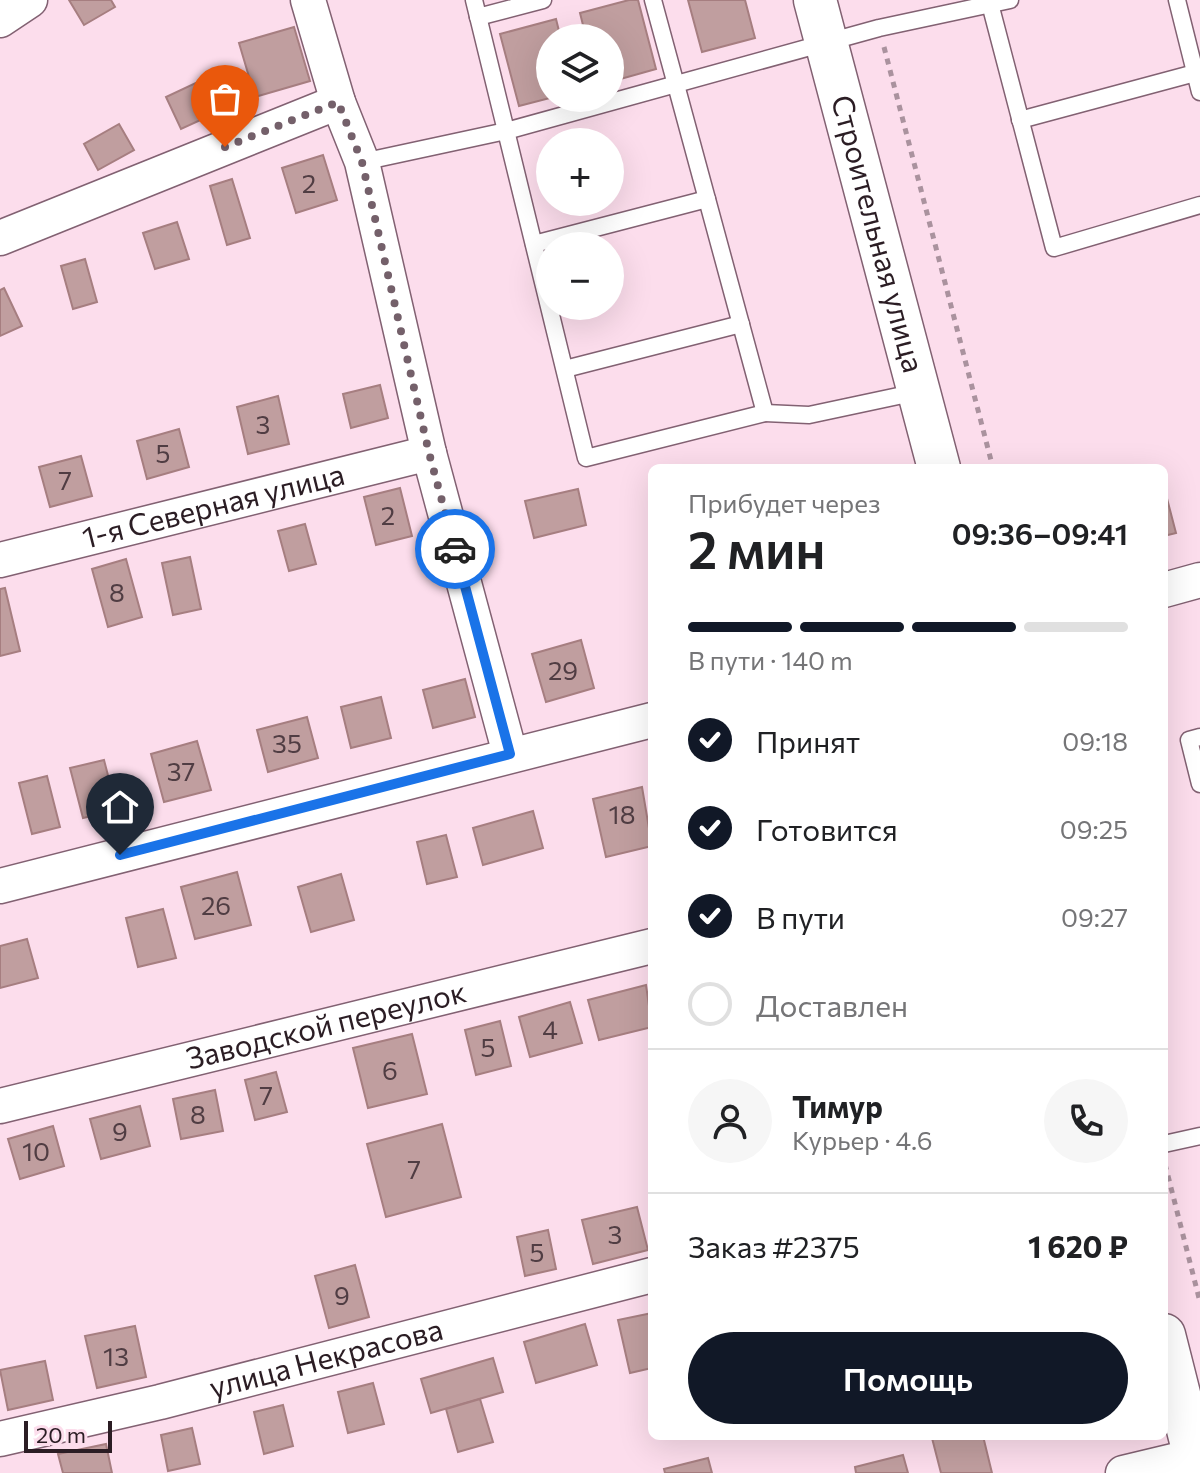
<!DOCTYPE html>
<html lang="ru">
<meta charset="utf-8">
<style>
:root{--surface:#fff;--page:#f6f6f6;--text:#202124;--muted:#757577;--line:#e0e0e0;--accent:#111827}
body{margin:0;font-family:Commissioner,sans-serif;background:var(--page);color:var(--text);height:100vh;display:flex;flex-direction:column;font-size:30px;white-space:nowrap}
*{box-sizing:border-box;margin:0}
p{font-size:26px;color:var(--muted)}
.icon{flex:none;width:44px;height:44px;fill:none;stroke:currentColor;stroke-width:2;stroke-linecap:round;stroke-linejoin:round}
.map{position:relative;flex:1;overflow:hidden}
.side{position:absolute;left:648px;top:464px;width:520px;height:976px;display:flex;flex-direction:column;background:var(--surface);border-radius:12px;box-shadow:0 8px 32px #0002}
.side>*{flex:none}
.tools{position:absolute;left:536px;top:24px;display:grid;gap:16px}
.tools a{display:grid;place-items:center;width:88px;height:88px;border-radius:50%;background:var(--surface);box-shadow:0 8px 32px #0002;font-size:40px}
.scale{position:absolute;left:24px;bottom:20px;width:88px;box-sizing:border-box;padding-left:8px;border:4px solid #2b1d24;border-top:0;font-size:22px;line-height:28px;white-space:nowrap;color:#2b1d24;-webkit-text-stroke:6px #fcddec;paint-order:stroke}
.pin{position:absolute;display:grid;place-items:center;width:68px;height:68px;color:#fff;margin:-82px -34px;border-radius:50% 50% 50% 0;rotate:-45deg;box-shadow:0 0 8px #0007}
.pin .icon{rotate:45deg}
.courier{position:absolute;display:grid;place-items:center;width:80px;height:80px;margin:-40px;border:6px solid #1a73e8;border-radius:50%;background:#fff;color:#222;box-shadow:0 2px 10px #0007}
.headline em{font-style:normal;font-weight:600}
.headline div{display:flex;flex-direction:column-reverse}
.headline{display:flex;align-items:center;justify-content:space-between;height:136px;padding:0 40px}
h1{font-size:52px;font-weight:600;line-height:60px}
.bar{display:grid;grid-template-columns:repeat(4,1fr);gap:12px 8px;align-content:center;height:96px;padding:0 40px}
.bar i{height:10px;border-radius:6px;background:var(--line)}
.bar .current{background:var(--accent)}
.bar p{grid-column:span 4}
.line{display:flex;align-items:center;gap:20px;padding:0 40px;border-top:2px solid var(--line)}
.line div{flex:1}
.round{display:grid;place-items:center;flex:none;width:84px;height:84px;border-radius:42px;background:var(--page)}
ol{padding:0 40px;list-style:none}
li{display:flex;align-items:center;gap:24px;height:88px}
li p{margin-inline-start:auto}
li .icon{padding:8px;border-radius:50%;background:var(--accent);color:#fff;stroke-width:4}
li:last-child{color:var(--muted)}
li i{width:44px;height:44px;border:4px solid var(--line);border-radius:50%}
.action{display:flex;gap:16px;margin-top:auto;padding:16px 40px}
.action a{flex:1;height:92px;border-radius:48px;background:var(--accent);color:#fff;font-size:32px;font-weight:600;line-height:92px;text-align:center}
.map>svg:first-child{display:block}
</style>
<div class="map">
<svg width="1200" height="1473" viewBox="0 0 1200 1473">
<rect width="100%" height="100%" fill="#fcddec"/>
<g fill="#c09e9f" stroke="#a67e80" stroke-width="2">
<polygon points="69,0 111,0 115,7 84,25"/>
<polygon points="629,0 638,0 656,69 610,82 610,38 550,38 550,98 519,106 500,34 556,19 559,31 583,25 580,13"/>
<polygon points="688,0 745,0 755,38 702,52"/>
<polygon points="294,27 310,81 255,97 239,43"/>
<polygon points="202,80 218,112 181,129 166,97"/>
<polygon points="119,124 134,150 98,170 84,144"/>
<polygon points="323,155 337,200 296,213 282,168"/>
<polygon points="232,179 250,238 227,245 210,186"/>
<polygon points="177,222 189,259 155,269 143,233"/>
<polygon points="85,259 97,302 73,309 61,266"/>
<polygon points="4,288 22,326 0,336 0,290"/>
<polygon points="380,385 388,418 351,428 343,394"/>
<polygon points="278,396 289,444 248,454 237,407"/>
<polygon points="179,429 189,467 147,479 137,441"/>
<polygon points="81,456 92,496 50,507 39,467"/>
<polygon points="1164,487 1176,533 1164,536"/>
<polygon points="400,488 412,536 376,545 364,497"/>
<polygon points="578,489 586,525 534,538 525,501"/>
<polygon points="305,524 316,564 289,571 278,531"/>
<polygon points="190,557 201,609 173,615 162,563"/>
<polygon points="126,559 142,617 108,627 92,569"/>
<polygon points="5,588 20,651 0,656 0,589"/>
<polygon points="581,640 594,688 546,702 532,654"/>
<polygon points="465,679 475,717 433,728 423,690"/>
<polygon points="381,697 391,738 351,748 341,707"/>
<polygon points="307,717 318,758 268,772 257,730"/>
<polygon points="197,741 211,790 164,802 151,754"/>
<polygon points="104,760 117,810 83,818 70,768"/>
<polygon points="47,776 60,827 32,834 19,783"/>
<polygon points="642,787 652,846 606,857 593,799"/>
<polygon points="533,811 543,848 483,865 473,828"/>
<polygon points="446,835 457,877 427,884 417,842"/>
<polygon points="237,872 251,925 195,939 181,887"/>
<polygon points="341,874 354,920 311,932 298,887"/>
<polygon points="163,909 176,958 138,967 126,918"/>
<polygon points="27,939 38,978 0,988 0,946"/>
<polygon points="646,985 652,1027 599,1040 588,1000"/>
<polygon points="570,1002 582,1043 530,1057 519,1017"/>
<polygon points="500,1021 511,1066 476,1075 465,1030"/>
<polygon points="412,1034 427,1094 368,1108 353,1048"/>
<polygon points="276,1072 287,1112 255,1120 245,1080"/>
<polygon points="215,1090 223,1131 181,1139 173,1099"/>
<polygon points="140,1106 150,1146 101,1159 90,1119"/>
<polygon points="442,1124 461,1197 386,1217 367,1144"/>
<polygon points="53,1126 64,1166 20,1179 8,1139"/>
<polygon points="637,1207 648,1250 593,1264 582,1220"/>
<polygon points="548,1230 556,1269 525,1276 517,1237"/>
<polygon points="355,1265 369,1317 329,1328 315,1276"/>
<polygon points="652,1313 652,1368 630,1373 618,1320"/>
<polygon points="585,1324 597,1365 536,1383 524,1342"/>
<polygon points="135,1326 146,1377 97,1388 85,1336"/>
<polygon points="493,1358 503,1392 431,1413 421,1379"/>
<polygon points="45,1361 53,1400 8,1410 0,1370"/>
<polygon points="373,1383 384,1424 348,1433 338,1392"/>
<polygon points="480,1399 493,1442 458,1452 446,1409"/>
<polygon points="283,1405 293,1446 264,1454 254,1412"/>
<polygon points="192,1428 200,1464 168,1471 161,1435"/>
<polygon points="943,1436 983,1436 992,1473 941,1473 932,1438"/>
<polygon points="106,1444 112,1473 63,1473 58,1454"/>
<polygon points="903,1455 908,1473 856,1473 855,1467"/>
<polygon points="708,1458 712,1473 665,1473 664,1469"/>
</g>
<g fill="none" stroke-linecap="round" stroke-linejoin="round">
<defs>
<g id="service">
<polyline points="474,0 586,458 765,413 653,0"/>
<polyline points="989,0 1054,248 1200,205"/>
<polyline points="1177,0 1200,92"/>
<polyline points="478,17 543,0"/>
<polyline points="1020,120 1195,73"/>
<polyline points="362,162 506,131 879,28 1010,0"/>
<polyline points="534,244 707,199"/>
<polyline points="565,369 741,324"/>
<polyline points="765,413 809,415 917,392"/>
<polyline points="1200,737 1189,740 1200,784"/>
<polyline points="1164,1144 1200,1136"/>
</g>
<g id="minor">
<polyline points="308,0 338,102 362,162 429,453 510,754"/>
<polyline points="0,20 30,0"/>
<polyline points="0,238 338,102"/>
<path id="s1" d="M0,560L429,453"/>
<polyline points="1164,590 1200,580"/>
<polyline points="0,886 652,720"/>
<path id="s2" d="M0,1106L652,946"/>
<path id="s3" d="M0,1439L160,1402L652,1275"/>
<polyline points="1123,1473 1194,1456"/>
</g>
<g id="tertiary">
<path id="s4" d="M815,0L939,468"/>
<polyline points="1164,1335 1199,1473"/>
</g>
</defs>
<use href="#service" stroke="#826172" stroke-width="19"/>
<use href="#minor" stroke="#826172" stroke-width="37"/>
<use href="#tertiary" stroke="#826172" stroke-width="45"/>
<g stroke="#aa929e" stroke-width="5" stroke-dasharray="6 6" stroke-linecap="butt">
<polyline points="884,47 993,468"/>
<polyline points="1165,1164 1200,1302"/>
</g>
<use href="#service" stroke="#fff" stroke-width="16"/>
<use href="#minor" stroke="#fff" stroke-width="34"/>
<use href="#tertiary" stroke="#fff" stroke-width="42"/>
</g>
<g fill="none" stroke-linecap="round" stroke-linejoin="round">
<polyline stroke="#74606a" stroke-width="8" stroke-dasharray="0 14.4" points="225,147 338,102 362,162 429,453 455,549"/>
<polyline stroke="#1a73e8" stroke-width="10" points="120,855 510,754 455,549"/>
</g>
<g text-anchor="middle" stroke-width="8" stroke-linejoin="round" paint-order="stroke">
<g font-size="26" fill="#503d43">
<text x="309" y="193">2</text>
<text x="263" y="434">3</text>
<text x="163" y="463">5</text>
<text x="65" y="490">7</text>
<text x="388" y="525">2</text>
<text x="117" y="602">8</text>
<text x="563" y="680">29</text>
<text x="287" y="753">35</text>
<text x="181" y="781">37</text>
<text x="622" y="824">18</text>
<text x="216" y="915">26</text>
<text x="550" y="1039">4</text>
<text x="488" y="1057">5</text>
<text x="390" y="1080">6</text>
<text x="266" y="1105">7</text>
<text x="198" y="1124">8</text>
<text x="120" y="1141">9</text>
<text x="36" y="1161">10</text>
<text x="414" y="1179">7</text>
<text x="615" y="1244">3</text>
<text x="537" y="1262">5</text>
<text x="342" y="1305">9</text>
<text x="116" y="1366">13</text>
</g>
<g font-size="30" fill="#2b1d24" stroke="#fcddec">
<text dy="10" stroke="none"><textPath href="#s4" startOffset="242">Строительная улица</textPath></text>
<text dy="10" stroke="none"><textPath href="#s1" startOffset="220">1-я Северная улица</textPath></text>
<text dy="10" stroke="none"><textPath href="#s2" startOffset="336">Заводской переулок</textPath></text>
<text dy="10" stroke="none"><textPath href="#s3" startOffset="336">улица Некрасова</textPath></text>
</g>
</g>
</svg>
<div class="tools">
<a><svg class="icon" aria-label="layers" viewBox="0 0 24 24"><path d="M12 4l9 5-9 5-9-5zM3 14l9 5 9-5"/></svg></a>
<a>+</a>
<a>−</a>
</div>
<div class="scale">20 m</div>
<div class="pin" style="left:225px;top:147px;background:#ea580c"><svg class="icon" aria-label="bag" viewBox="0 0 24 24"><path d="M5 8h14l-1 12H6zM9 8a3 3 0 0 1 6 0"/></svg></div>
<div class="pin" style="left:120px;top:855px;background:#1f2937"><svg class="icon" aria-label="home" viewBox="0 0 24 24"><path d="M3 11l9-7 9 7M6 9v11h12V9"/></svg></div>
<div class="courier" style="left:455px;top:549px"><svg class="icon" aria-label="car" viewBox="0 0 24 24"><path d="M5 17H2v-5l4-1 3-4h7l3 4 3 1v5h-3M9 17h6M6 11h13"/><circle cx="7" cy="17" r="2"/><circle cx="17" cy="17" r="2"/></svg></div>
<section class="side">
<div class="headline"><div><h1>2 мин</h1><p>Прибудет через</p></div><em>09:36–09:41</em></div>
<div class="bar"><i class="current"></i><i class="current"></i><i class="current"></i><i></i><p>В пути · 140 m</p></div>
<ol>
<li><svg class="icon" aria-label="check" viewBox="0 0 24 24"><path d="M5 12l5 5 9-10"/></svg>Принят<p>09:18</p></li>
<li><svg class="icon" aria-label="check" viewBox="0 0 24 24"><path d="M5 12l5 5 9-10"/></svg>Готовится<p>09:25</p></li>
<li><svg class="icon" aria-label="check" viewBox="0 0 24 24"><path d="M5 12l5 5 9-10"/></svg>В пути<p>09:27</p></li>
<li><i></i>Доставлен</li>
</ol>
<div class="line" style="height:144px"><a class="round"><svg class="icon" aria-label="person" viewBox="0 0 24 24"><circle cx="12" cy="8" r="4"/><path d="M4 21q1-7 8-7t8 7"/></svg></a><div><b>Тимур</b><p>Курьер · 4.6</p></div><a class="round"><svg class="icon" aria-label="phone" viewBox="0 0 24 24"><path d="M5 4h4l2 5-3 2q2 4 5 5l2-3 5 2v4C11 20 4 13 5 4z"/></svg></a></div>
<div class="line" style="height:104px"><div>Заказ #2375</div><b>1 620 ₽</b></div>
<div class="action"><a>Помощь</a></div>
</section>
</div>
